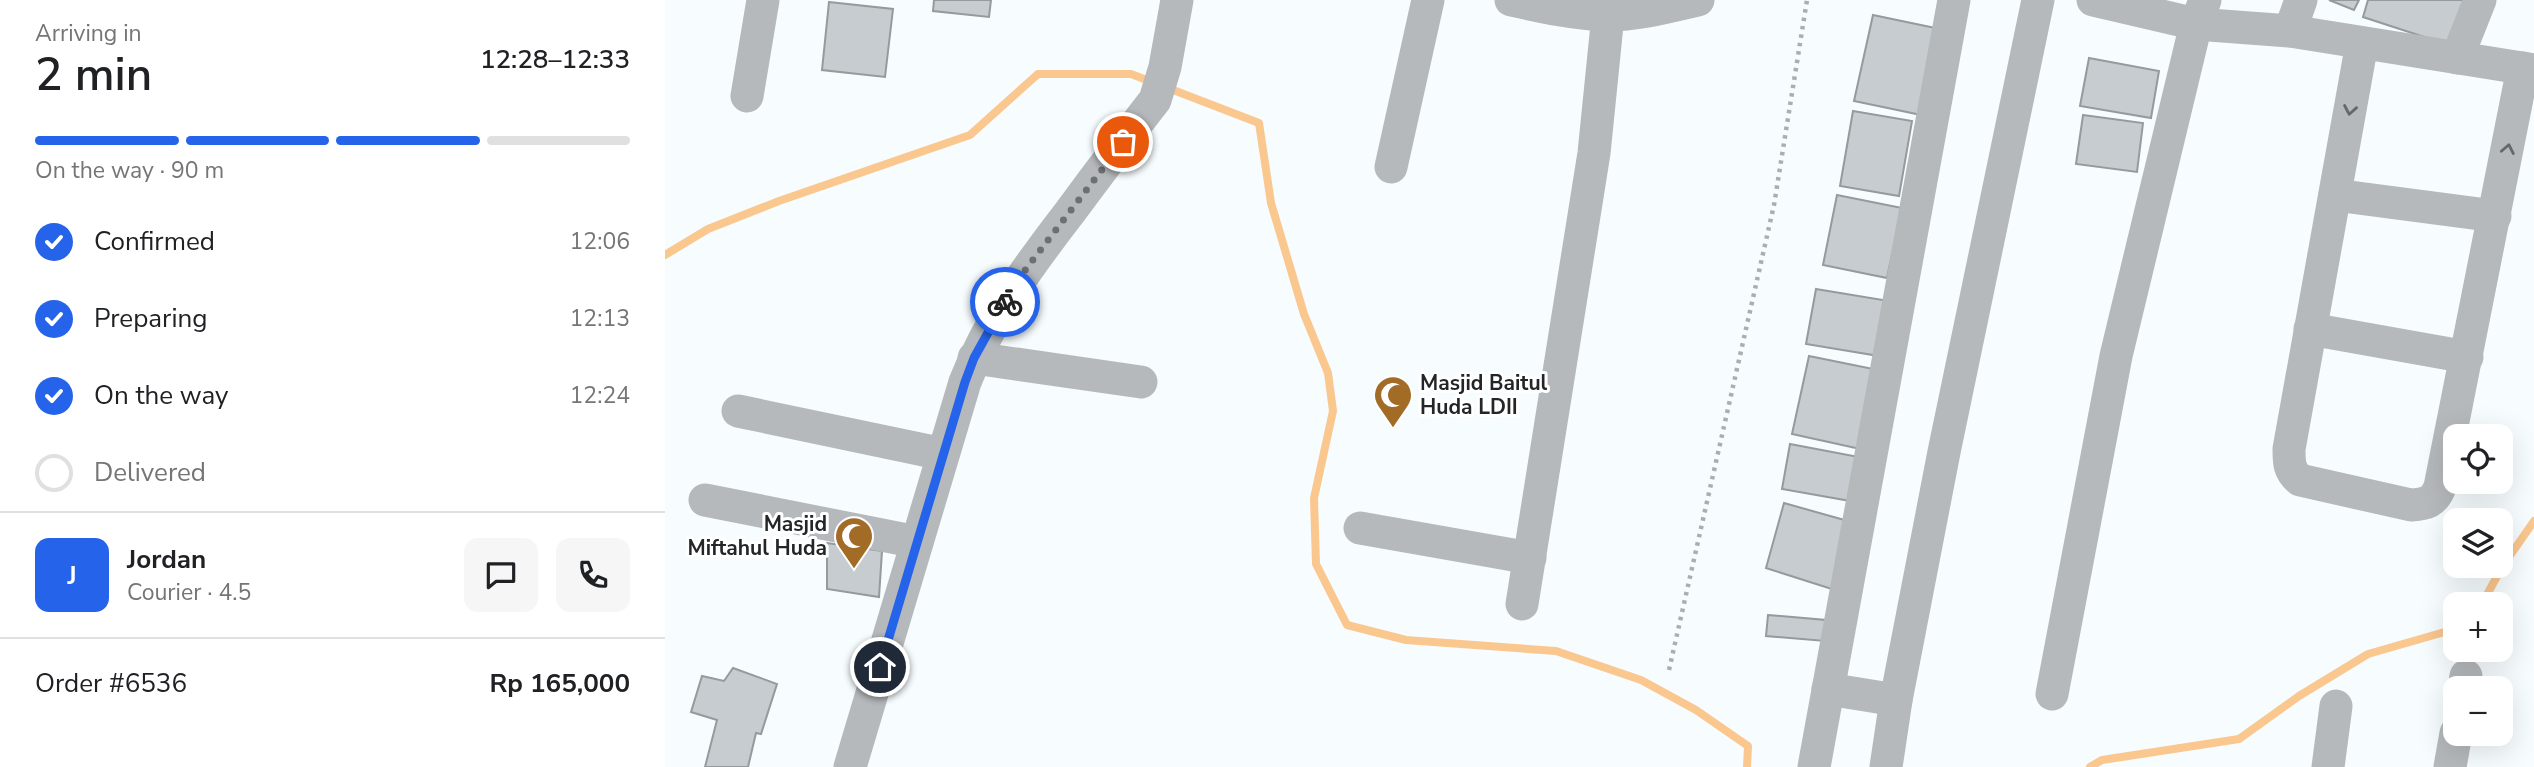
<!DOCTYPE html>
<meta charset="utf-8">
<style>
:root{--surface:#fff;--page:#f6f6f6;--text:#202124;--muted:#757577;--line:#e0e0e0;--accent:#2563eb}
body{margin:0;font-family:"Nunito Sans",sans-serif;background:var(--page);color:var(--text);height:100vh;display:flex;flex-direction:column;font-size:26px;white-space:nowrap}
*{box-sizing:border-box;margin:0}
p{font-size:23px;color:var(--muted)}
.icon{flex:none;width:38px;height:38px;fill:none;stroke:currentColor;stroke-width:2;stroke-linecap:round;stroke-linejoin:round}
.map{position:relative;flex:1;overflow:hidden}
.details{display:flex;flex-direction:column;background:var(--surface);width:665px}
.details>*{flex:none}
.buttons{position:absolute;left:1778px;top:424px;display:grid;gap:14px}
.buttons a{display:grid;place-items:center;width:70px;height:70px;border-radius:14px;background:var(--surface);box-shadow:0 7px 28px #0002;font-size:35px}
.pin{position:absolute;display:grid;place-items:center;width:60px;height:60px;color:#fff;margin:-30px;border:4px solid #fff;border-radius:50%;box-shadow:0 2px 7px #0007}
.courier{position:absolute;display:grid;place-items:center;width:70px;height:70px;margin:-35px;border:5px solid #2563eb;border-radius:50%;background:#fff;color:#222;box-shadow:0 2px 9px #0007}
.summary em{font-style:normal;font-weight:600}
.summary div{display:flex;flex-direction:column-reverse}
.summary{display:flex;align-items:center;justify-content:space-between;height:119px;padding:0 35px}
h1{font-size:46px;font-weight:600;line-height:52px}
.bar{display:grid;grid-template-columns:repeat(4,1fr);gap:10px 7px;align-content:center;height:84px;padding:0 35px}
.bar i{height:9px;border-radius:5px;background:var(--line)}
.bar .on{background:var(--accent)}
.bar p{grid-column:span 4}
.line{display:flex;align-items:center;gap:18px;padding:0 35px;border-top:2px solid var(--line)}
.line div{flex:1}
.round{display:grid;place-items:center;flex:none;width:74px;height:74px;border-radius:14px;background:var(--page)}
ol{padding:0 35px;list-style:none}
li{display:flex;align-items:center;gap:21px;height:77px}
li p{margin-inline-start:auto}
li .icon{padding:7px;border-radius:50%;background:var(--accent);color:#fff;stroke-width:4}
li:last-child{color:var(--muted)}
li i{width:38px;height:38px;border:4px solid var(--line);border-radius:50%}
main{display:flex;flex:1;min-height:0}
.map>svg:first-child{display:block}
</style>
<main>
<section class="details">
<div class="summary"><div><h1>2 min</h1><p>Arriving in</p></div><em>12:28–12:33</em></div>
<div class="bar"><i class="on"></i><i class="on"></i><i class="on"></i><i></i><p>On the way · 90 m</p></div>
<ol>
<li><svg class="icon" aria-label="check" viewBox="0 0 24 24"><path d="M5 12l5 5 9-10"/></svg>Confirmed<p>12:06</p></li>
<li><svg class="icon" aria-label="check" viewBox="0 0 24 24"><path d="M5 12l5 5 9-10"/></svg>Preparing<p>12:13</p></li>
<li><svg class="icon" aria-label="check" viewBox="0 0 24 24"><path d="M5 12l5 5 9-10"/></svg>On the way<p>12:24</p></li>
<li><i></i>Delivered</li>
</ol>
<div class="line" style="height:126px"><b class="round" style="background:var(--accent);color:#fff">J</b><div><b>Jordan</b><p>Courier · 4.5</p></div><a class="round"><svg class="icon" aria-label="chat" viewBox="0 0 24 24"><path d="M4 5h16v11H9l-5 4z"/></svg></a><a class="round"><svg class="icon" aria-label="phone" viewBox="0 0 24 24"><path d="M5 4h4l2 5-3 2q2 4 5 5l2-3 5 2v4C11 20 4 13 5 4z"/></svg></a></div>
<div class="line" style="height:91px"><div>Order #6536</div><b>Rp 165,000</b></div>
</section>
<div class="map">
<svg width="1869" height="767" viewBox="0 0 1869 767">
<rect width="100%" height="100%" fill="#f7fcff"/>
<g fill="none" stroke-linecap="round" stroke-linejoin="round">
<g stroke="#fac78f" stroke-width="8">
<polyline points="503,88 594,123 606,203 639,314 663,373 668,411 649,498 651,564 682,625 741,640 891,651 976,680 1031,710 1083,746 1082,767"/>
<polyline points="0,255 43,229 114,201 305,135 373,74 466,74 487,82"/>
<polyline points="1817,604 1837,567 1869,521"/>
<polyline points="1425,767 1437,760 1574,739 1634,696 1703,654 1790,629"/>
</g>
</g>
<g fill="#c6cccf" stroke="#949a9d" stroke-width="2">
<polygon points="269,0 326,0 324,17 268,11"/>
<polygon points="1664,0 1694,0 1689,10"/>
<polygon points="1703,0 1809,0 1793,48 1698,17"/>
<polygon points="164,2 228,9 220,77 157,70"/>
<polygon points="1208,15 1280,30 1261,116 1189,101"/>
<polygon points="1424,58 1494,71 1486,118 1415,106"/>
<polygon points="1188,111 1247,121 1234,196 1175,186"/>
<polygon points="1418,115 1478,123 1472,172 1411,164"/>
<polygon points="1172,195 1237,208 1222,278 1158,265"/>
<polygon points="1151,289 1230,302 1220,357 1141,344"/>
<polygon points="1144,356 1218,371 1200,450 1127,434"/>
<polygon points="1125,444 1199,458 1191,502 1117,489"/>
<polygon points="1119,503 1190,523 1173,591 1101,568"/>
<polygon points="162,543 217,551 214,597 162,589"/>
<polygon points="1103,615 1161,620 1160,641 1101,636"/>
<polygon points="68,668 112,684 96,734 91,733 83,767 40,767 52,720 26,712 37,676 59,681"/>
</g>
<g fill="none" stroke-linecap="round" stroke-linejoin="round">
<polyline stroke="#aaaeb0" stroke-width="4.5" stroke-dasharray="3.5 5" stroke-linecap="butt" points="1004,670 1109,205 1142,0"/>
<g stroke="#b6b9bb" stroke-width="33">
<path d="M846,0C878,7 910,14 942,15C973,15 1003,7 1033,0"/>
<polyline points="1428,0 1531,24 1625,31 1869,70"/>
<polyline points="1625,31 1636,0"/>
<path d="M1697,43L1624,449C1624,463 1624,471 1635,480L1746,505C1762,504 1769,502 1775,487L1858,68"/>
<polyline points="1792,58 1815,0"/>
<polyline points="82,96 98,0"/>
<polyline points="726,167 763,0"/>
<polyline points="1670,195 1830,216"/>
<polyline points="1645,329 1802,357"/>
<polyline points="309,358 476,382"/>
<polyline points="73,411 278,454"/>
<polyline points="40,500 252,542"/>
<polyline points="695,528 865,558"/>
<polyline points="857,604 929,153 943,15"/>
<polyline points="1799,688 1801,676"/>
<polyline points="1163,689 1231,700"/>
<polyline points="1387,694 1451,356 1531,24 1540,0"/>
<path d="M185,767L300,382C325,318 364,265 405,212C433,174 461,137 490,100L500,67L512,0"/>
<polyline points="1149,767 1289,0"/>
<polyline points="1221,767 1231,700 1279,452 1373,0"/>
<polyline points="1663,767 1671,706"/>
<polyline points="1785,767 1791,733"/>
</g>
</g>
<defs><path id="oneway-chevron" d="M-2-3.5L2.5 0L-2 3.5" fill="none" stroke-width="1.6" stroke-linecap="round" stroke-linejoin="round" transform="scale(1.75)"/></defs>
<g stroke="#65686a">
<use href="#oneway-chevron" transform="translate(1685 110) rotate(100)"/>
<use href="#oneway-chevron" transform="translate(1843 149) rotate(-79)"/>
</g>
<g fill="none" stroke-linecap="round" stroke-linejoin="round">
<polyline stroke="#6d7073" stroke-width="7" stroke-dasharray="0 12.6" points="340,302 361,269 458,142"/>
<polyline stroke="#2563eb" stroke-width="9" points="215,667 300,382 309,358 340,302"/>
</g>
<defs>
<symbol id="mosque-pin" viewBox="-11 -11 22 30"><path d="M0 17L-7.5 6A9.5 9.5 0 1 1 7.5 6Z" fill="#a26c27" stroke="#fff"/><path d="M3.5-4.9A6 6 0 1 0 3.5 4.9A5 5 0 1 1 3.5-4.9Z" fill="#fff"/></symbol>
</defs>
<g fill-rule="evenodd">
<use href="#mosque-pin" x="706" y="373" width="44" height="60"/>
<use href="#mosque-pin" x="167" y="514" width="44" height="60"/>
</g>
<g text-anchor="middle" stroke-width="6" stroke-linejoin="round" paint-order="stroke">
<g font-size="21" font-weight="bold" fill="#232527" stroke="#fff" text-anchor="start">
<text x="755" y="390">Masjid Baitul<tspan x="755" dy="24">Huda LDII</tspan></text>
<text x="162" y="531" text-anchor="end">Masjid<tspan x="162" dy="24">Miftahul Huda</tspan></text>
</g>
</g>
</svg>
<div class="buttons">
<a><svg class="icon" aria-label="locate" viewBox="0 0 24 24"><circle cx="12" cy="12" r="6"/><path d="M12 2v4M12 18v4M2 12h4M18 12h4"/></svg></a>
<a><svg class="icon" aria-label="layers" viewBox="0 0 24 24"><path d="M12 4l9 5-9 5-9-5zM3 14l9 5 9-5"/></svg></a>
<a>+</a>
<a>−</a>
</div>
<div class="pin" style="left:458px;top:142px;background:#ea580c"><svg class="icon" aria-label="bag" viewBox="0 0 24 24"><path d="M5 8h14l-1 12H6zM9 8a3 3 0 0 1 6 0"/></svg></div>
<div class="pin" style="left:215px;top:667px;background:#1f2937"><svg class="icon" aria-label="home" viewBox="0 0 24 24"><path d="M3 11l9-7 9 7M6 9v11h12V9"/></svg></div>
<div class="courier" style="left:340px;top:302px"><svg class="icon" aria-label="bike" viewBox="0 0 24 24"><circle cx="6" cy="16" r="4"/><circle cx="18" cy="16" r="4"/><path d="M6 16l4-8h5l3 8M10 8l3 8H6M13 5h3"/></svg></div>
</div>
</main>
